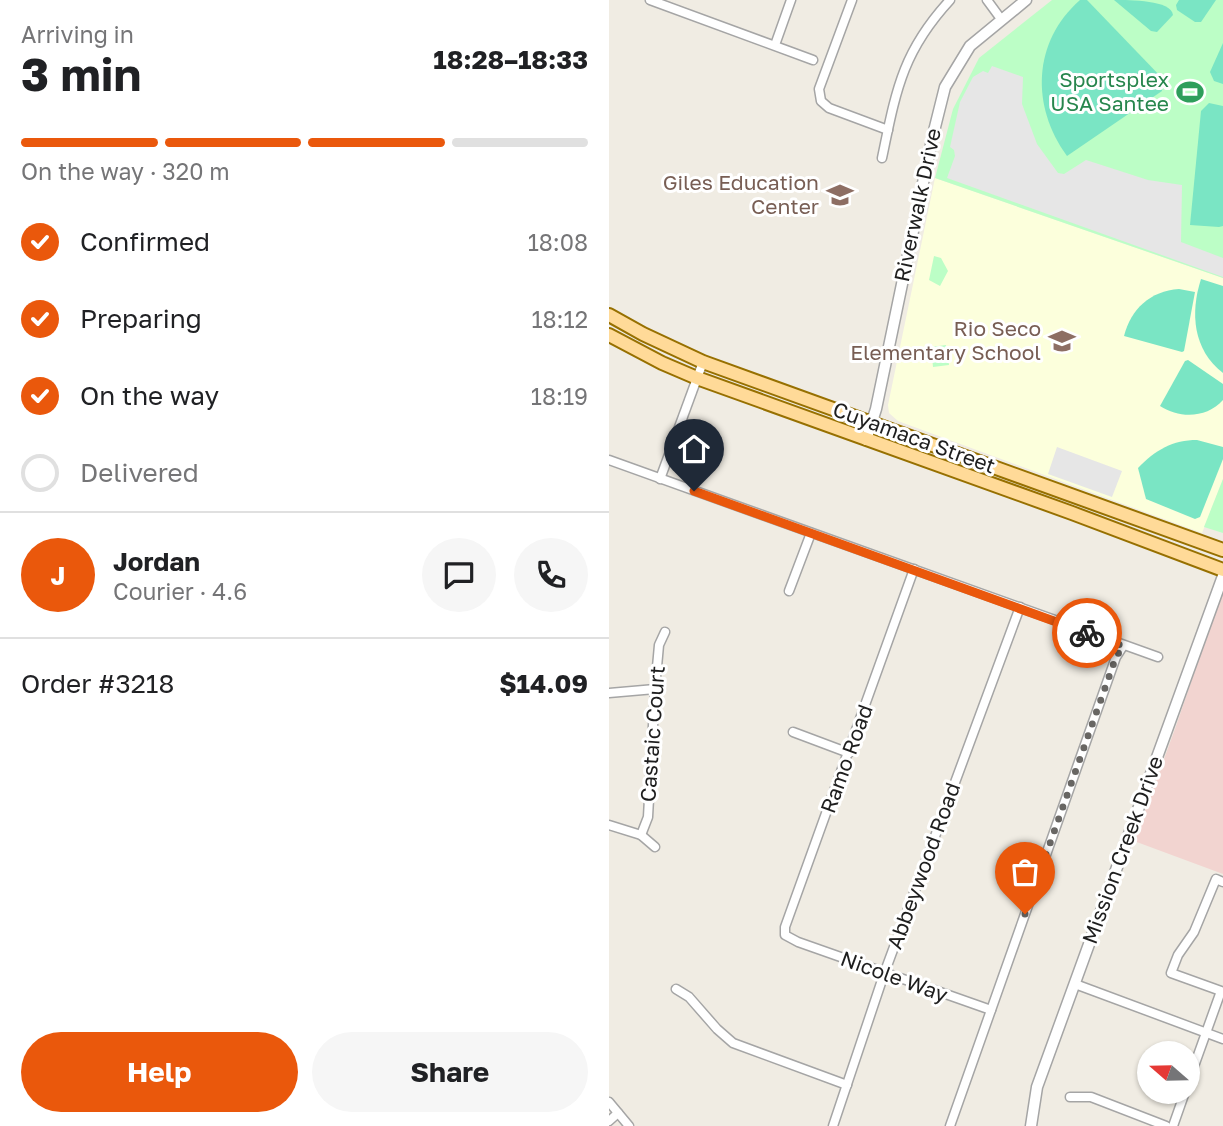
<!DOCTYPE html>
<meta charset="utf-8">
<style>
:root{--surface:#fff;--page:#f6f6f6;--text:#202124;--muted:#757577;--line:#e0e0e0;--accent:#ea580c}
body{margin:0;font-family:"Golos Text",sans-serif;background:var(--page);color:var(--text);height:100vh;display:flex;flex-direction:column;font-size:26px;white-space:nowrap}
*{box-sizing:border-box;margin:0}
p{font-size:23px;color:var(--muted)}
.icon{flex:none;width:38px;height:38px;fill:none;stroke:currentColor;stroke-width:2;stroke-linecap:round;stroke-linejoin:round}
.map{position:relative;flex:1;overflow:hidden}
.drawer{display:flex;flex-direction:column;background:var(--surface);width:609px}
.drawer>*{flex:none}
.needle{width:46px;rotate:290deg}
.buttons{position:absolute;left:528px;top:1041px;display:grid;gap:14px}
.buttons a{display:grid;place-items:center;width:63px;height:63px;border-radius:50%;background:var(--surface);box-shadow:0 2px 5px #0004;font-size:35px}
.pin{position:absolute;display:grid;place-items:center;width:60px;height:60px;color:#fff;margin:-72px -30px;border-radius:50% 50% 50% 0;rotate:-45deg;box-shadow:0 0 7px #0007}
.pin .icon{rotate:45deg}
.courier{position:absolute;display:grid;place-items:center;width:70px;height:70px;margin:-35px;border:5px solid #ea580c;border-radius:50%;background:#fff;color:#222;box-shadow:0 2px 9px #0007}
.head em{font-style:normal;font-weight:700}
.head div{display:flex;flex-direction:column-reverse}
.head{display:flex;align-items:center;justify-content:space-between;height:119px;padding:0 21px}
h1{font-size:46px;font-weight:700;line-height:52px}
.bar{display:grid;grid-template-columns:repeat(4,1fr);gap:10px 7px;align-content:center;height:84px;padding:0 21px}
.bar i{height:9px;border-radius:5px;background:var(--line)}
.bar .active{background:var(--accent)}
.bar p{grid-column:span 4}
.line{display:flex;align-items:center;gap:18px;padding:0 21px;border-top:2px solid var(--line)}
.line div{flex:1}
.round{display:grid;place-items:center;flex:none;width:74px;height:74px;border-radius:37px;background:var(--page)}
ol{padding:0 21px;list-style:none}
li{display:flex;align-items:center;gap:21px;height:77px}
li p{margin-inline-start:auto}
li .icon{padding:7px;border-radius:50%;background:var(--accent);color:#fff;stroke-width:4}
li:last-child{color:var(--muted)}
li i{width:38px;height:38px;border:4px solid var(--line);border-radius:50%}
.action{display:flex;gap:14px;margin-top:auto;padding:14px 21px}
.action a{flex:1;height:80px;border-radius:42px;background:var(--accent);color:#fff;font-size:28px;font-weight:700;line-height:80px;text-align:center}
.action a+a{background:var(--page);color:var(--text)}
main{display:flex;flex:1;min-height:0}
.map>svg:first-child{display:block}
</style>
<main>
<section class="drawer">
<div class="head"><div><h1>3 min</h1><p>Arriving in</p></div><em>18:28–18:33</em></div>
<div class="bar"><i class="active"></i><i class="active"></i><i class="active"></i><i></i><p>On the way · 320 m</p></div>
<ol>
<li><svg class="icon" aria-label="check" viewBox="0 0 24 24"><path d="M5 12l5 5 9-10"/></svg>Confirmed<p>18:08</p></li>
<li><svg class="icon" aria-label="check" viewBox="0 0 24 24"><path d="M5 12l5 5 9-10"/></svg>Preparing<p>18:12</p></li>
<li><svg class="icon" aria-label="check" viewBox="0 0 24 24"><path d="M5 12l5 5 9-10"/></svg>On the way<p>18:19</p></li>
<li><i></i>Delivered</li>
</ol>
<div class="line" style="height:126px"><b class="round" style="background:var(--accent);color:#fff">J</b><div><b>Jordan</b><p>Courier · 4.6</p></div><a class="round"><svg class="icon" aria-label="chat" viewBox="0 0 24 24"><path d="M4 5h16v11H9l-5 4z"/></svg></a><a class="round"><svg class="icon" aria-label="phone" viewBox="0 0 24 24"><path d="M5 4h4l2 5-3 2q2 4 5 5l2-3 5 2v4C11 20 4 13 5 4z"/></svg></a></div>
<div class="line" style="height:91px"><div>Order #3218</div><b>$14.09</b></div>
<div class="action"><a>Help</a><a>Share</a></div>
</section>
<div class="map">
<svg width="614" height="1126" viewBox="0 0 614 1126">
<rect width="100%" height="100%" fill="#f0ece3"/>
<polygon fill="#f2d4d0" points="614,589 614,874 525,841 566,729"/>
<polygon fill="#fcffdc" points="326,178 614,278 614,479 593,533 289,421 280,413 279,405"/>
<g fill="#bcfec6">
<polygon points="443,0 614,0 614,278 326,178 344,109 370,58"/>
<polygon points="325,256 332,258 339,271 331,286 320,280"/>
<polygon points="337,345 340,365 324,367 322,347"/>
<polygon points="614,479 614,533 595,527"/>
</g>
<g fill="#7ae5c4">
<path d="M471,0H478L554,79L553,91L458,156C422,107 423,42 471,0Z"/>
<path d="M505,0C522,0 562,0 564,15L548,32L542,31Z"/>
<polygon points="570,0 607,0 592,22 586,22 568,10 567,5"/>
<polygon points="614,43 614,84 605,81 601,72"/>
<polygon points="600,103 614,106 614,226 610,227 581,225 592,111"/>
<path d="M592,279L614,286V373C584,350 581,313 592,279Z"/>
<path d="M570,289L586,292L575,351L573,352L515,336C522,309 541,291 570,289Z"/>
<path d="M579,360L614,384V400C598,418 571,419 551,406L576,361Z"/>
<path d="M588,440L614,447V459L591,517L586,519L537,499L529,468C546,450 564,440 588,440Z"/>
</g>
<g fill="#e6e6e6">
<polygon points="383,66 414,77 413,104 428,144 449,173 455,174 477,160 539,180 573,185 572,242 614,258 614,277 338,178 346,156 345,150 341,147 351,102 364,77 374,71 379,73"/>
<polygon points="448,447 513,471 503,497 439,474"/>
</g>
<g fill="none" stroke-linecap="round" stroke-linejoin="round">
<defs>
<g id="minor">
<polyline points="41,0 204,60"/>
<polyline points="243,0 210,89 212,101 220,108 279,130"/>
<polyline points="378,0 392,19"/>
<polyline points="166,45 182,0"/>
<path d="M273,158C287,91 293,52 341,0"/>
<polyline points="0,460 549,657"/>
<polyline points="51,479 94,362"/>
<polyline points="305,569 176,927 176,935 189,942 382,1010"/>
<polyline points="180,591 202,533"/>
<polyline points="0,693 46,689"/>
<polyline points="184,732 240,753"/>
<polyline points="0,825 32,835 46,847"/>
<polyline points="32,835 39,817 46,689 50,645 56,632"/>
<polyline points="466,984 614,1039"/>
<polyline points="67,989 80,997 108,1029 124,1043 238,1085"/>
<polyline points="579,1083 612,991 562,973 569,955 585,932 607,879 614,882"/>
<polyline points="461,1097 482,1097 557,1126"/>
<polyline points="0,1102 20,1126"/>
<polyline points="0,1121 9,1113"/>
<polyline points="224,1126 275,974 411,607"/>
<polyline points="341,1126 507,657 514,646"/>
<polyline points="564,1126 576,1092"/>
</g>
<g id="tertiary">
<polyline points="257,440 267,409 324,135 336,87 361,46 417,0"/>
<polyline points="422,1126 428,1087 614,576"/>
</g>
<g id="primary">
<polyline points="0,315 34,334 94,362 614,550"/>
<polyline points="0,335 53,363 88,378 463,513 614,570"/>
</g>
</defs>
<use href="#minor" stroke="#a5a5a5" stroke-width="11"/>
<use href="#tertiary" stroke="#a5a5a5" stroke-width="13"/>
<use href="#primary" stroke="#977000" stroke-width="16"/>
<use href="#minor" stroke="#fff" stroke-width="8"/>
<use href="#tertiary" stroke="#fff" stroke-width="10"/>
<use href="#primary" stroke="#ffda98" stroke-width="12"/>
</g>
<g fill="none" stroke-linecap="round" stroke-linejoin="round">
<polyline stroke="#686663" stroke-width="7" stroke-dasharray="0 12.6" points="416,914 507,657 514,646 478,633"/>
<polyline stroke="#ea580c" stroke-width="9" points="85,491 478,633"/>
</g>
<defs>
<symbol id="stadium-bare" viewBox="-9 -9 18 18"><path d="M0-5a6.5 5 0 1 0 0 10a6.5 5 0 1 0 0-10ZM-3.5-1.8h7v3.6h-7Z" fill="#2e9e5b" stroke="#fff" stroke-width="2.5" paint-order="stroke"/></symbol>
<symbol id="school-bare" viewBox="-9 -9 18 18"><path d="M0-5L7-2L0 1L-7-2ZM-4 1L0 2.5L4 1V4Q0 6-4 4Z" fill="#8d6e63" stroke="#fff" stroke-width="2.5" paint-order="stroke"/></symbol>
</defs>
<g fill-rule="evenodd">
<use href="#stadium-bare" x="562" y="73" width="38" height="38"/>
<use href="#school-bare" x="212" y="176" width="38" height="38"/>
<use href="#school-bare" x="434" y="322" width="38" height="38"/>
</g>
<g text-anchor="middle" stroke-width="6" stroke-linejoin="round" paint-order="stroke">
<g font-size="21" fill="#27864d" stroke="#fff" text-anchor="end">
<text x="560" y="87">Sportsplex<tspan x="560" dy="24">USA Santee</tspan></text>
</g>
<g font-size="21" fill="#785e54" stroke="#fff" text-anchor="end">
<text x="210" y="190">Giles Education<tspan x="210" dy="24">Center</tspan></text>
<text x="432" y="336">Rio Seco<tspan x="432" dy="24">Elementary School</tspan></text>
</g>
<g font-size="21" fill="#1e1e1e" stroke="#fff">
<text transform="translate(309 205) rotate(-78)" y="7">Riverwalk Drive</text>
<text transform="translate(305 438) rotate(20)" y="7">Cuyamaca Street</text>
<text transform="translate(44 734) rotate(-86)" y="7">Castaic Court</text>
<text transform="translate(238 759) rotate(-70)" y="7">Ramo Road</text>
<text transform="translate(514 850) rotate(-70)" y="7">Mission Creek Drive</text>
<text transform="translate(315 866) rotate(-70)" y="7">Abbeywood Road</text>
<text transform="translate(285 977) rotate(20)" y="7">Nicole Way</text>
</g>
</g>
</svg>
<div class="buttons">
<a><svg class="needle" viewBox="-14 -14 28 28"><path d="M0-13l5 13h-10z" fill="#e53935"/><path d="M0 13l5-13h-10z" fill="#757577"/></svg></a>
</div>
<div class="pin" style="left:416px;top:914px;background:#ea580c"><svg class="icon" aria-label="bag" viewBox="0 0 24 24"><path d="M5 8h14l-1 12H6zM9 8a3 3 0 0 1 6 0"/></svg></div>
<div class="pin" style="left:85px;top:491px;background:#1f2937"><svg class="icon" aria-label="home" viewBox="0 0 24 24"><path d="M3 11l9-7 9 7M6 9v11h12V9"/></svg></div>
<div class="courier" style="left:478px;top:633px"><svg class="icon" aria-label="bike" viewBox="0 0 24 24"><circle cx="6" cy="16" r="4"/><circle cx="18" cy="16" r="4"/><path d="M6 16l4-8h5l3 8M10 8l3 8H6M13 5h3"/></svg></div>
</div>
</main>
